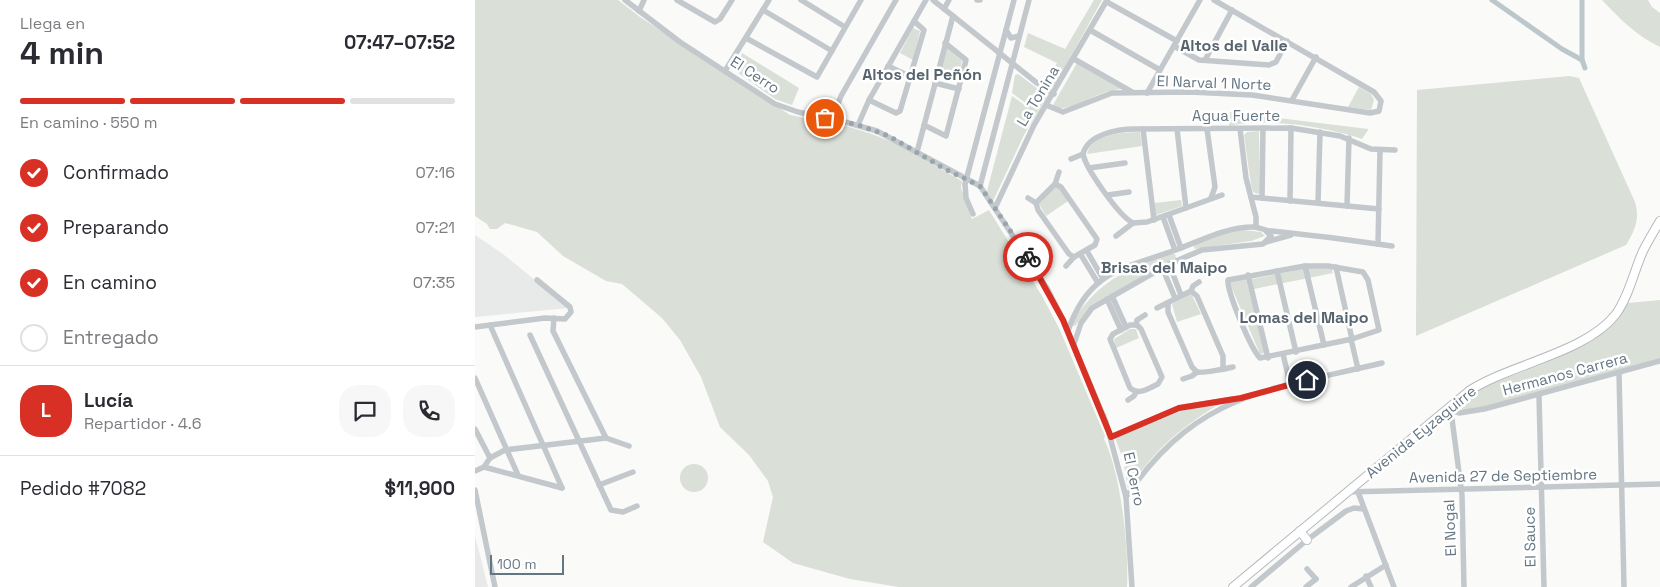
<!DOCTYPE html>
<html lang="es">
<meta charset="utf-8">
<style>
:root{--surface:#fff;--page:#f7f7f7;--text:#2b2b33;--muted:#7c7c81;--line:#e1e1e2;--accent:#d93025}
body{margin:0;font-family:"Space Grotesk",sans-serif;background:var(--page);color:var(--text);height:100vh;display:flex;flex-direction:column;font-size:19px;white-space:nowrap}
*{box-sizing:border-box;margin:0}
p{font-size:16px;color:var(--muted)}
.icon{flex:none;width:28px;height:28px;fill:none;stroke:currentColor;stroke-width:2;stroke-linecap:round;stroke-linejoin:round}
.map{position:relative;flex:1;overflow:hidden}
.side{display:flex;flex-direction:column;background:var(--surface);width:475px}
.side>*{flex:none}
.scale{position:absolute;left:15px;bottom:12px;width:74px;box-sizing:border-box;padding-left:5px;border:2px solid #657683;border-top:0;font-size:14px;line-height:18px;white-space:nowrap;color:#657683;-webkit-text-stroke:4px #fff;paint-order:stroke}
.pin{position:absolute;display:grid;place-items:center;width:42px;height:42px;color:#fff;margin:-21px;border:2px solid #fff;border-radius:50%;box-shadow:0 1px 5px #0007}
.courier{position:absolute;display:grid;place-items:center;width:50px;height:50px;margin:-25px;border:4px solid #d93025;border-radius:50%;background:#fff;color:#222;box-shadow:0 1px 6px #0007}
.headline em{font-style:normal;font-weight:600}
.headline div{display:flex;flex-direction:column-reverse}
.headline{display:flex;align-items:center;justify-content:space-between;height:85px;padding:0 20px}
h1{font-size:32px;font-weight:600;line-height:38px}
.bar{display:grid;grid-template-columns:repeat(4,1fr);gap:8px 5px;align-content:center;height:60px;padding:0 20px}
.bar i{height:6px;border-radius:4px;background:var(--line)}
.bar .on{background:var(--accent)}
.bar p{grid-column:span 4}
.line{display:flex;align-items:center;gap:12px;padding:0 20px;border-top:1px solid var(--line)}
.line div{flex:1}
.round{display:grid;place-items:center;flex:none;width:52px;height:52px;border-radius:20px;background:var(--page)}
ol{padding:0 20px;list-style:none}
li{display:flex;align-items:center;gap:15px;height:55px}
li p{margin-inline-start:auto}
li .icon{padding:5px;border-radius:50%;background:var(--accent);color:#fff;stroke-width:4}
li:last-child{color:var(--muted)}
li i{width:28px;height:28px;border:2px solid var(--line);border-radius:50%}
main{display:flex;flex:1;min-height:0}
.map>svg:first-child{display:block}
</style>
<main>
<section class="side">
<div class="headline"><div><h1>4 min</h1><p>Llega en</p></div><em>07:47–07:52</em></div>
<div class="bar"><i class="on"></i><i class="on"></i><i class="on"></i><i></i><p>En camino · 550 m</p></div>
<ol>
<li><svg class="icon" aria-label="check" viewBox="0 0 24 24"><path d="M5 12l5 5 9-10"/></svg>Confirmado<p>07:16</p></li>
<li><svg class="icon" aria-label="check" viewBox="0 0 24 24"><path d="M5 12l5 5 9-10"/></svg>Preparando<p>07:21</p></li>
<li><svg class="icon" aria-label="check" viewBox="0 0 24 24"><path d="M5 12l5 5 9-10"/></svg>En camino<p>07:35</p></li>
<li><i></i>Entregado</li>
</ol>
<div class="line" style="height:90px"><b class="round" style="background:var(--accent);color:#fff">L</b><div><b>Lucía</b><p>Repartidor · 4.6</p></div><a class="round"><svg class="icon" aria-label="chat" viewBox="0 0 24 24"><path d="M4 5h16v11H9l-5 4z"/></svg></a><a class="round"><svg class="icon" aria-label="phone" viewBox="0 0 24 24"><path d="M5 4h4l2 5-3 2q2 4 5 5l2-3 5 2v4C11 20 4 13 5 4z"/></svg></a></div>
<div class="line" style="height:65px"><div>Pedido #7082</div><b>$11,900</b></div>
</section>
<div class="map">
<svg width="1185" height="587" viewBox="0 0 1185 587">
<rect width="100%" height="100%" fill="#fafaf8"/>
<g fill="#e8e9e9">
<polygon points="0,235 28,254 94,308 0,317"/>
<polygon points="0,536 5,555 13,587 0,587"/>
</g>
<g fill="#dadfd7">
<path d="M0,0H143L165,17L315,115L371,126L397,134L424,145L487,181L486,188L497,219L514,210L567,296L584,328L630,436L629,439C646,473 654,549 652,587H424L375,579L318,563L288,542L298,497L293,481L274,455L245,427L226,377L205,340L187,318L147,284L131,281L88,256L62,232L30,223L22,229H15L12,224L0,216Z"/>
<polygon points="619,0 627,0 579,87 572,82 582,63 549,47 553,33 590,49"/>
<path d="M1127,0H1173L1177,7L1185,13V47C1163,37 1144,18 1127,0Z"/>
<polygon points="438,28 445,31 438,60 425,53"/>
<polygon points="472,48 487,61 484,75 466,69"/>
<polygon points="267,53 324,88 317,105 300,99 262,72"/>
<path d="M602,63L649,89C625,89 606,107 582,109L578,105Z"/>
<polygon points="543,74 563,89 552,104 537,93 540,75"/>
<path d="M1094,76L1104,78L1160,202C1165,219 1160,230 1151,245L941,336L942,90Z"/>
<polygon points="884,87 896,94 899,100 896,110 873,107"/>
<polygon points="565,90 573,95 549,135 518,201 512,191 537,96 551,106"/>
<path d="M755,112L893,129V130L887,139C854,127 789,117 754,126Z"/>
<polygon points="784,131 785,193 783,194 778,192 776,185 769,135 772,132"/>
<path d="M665,132L667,146L612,154C616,134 649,132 665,132Z"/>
<polygon points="579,187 584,188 593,201 571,216 564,204"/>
<polygon points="706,200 707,206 681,215 679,203"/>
<polygon points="768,230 786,232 790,236 776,241 720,249 718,245 751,233"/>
<path d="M696,253L700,254L701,258L616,305L600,326L596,325C619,284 653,267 696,253Z"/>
<polygon points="833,268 857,269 858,273 779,289 777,279"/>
<polygon points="771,279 790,353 785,354 756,286 756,282"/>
<polygon points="716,293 726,314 702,322 697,304"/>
<path d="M1185,300V359L997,410L982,409C996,386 1031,379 1055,369C1091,356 1132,335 1153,303Z"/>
<polygon points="655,329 661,329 664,338 641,348 639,339"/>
<path d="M751,400C706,427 683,446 653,489L648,459L640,438L706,411Z"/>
<circle cx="219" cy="478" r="14"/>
</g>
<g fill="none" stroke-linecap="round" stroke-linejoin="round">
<g stroke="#bbc7cb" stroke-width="5">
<polyline points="1017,0 1087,49 1107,60"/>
<polyline points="1107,0 1107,60 1110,68"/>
</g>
<defs>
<g id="major">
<polyline points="825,531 832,540"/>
<path d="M758,587L994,391C1035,364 1111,353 1141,314C1154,296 1159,271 1168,251C1173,241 1179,231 1185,221"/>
</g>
</defs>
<use href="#major" stroke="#b5babe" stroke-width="10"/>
<g stroke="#c3c8cc" stroke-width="5.5">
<polyline points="150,0 205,42 300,104 323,112 374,123 402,131 505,186 572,288 588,320 631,422 651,497 657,587"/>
<polyline points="202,0 240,22 245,19 257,0"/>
<polyline points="326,0 370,27"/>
<polyline points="458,0 562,83 579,94"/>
<polyline points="502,0 505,0"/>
<polyline points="632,2 702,41"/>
<polyline points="469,9 474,0"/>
<polyline points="288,10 357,51"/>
<polyline points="164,11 169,0"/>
<polyline points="531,30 536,38 544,36"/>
<polyline points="615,30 685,70"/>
<polyline points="271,38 342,77 386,0"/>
<polyline points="699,46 724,60 794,65 801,62 812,41"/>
<polyline points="599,59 657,92"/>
<polyline points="730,60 757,10"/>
<polyline points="413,66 436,77"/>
<polyline points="250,71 294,0"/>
<polyline points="460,83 484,89"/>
<polyline points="672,93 725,0"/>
<polyline points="394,100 421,113 425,111 449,30 439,21"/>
<polyline points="817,100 841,57"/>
<polyline points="571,105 588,112 637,93 715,92 777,95 895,113 904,111 906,101 899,92 739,0"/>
<polyline points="357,119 366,96 421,0"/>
<polyline points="383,125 394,100 451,0"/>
<polyline points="449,125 471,136 491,60 470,43"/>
<polyline points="668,129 679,220"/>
<polyline points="702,129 711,208"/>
<polyline points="732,129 740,187 736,198"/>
<polyline points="765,129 771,178 781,217 781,227"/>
<polyline points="442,152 478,16"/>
<path d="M608,154C613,134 643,129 660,129L816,128L865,136L896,149L920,150"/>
<path d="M608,154C611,169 644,216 658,223L672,222L747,195"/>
<polyline points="596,159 608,154"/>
<polyline points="614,168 650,163"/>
<polyline points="580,184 586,187 622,239 620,245 599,257 591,266"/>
<polyline points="505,186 554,0"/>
<polyline points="633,195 654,192"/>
<polyline points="776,197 904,209"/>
<polyline points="553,198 561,203"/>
<polyline points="787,198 788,128"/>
<polyline points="815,201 816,128"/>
<polyline points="561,203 563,210 594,254 599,257"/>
<polyline points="561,203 580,184 584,172"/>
<polyline points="843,203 845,132"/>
<polyline points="872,206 874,138"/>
<polyline points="520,208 559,125 632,0"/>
<polyline points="498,214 491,198 490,184 539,0"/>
<polyline points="694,215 706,248"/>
<polyline points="688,217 700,250"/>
<polyline points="641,236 658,223"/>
<polyline points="791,242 816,235"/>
<polyline points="903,244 905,151"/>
<polyline points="612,251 628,279"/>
<polyline points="606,255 623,283"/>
<polyline points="694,264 706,295"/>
<path d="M830,266H853L888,272L893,280L904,330L877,339L785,358C776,349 752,292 753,280Z"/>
<polyline points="830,266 849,345"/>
<polyline points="687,267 700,298"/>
<polyline points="861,267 877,339"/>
<polyline points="802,271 821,352"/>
<polyline points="773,275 793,358"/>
<polyline points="716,291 722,296 748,356 748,366"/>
<polyline points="637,296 651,327"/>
<polyline points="632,299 646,330"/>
<polyline points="693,304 693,312 717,367 722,372"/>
<polyline points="682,308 716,291 718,286 724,282"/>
<polyline points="79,318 78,331 131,438 154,446"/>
<polyline points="15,325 87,488"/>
<path d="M655,325H662L666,329L687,377L683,384C674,388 664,396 655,388L635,339L638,334Z"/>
<polyline points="661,325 662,320 670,315"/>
<polyline points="0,327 70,318 90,319 96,312 95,307 62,280"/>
<path d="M593,331C614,268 653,268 706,248C729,239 753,227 778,227C785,227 790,231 797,231C837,235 877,240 917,246"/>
<polyline points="55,335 136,510 148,512 162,506"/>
<polyline points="876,339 883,369"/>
<polyline points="599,344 606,323 617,308 694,264 727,250 788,244 796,236 791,231"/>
<polyline points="808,354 815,384"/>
<polyline points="1144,373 1149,587"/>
<polyline points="0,378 43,475"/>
<path d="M708,379L717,376L722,372C729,373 750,369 758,367"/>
<polyline points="1064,396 1069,587"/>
<polyline points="653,400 659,396 661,392"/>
<polyline points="973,409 984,413 1009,409 1185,361"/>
<polyline points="973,409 977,419 987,495 989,587"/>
<polyline points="0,429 15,458"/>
<polyline points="636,437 704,408 757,399"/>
<polyline points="9,467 87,488"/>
<polyline points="0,471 9,467 15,458 30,450 131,438"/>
<polyline points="124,485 158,472"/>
<polyline points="0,490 20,587"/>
<polyline points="872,492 1185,484"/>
<polyline points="883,492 919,587"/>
<path d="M651,497C722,392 794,390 907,363"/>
<polyline points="832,569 841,579"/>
<polyline points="891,576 896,587"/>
<polyline points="776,587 832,540 871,511 879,508 889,509"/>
<polyline points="831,587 841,579"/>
<polyline points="876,587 911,565"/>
</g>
<use href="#major" stroke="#fff" stroke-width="8"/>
</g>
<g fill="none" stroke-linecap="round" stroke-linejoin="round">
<polyline stroke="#99a4ac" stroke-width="5" stroke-dasharray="0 9" points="350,118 383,125 414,136 470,169 505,186 553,257"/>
<polyline stroke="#d93025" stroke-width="6" points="553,257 588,320 636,437 704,408 766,398 832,380"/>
</g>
<g text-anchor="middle" stroke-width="5" stroke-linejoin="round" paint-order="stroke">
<g font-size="15" fill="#657683" stroke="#fff">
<text transform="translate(280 75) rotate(33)" y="5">El Cerro</text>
<text transform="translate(739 83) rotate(2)" y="5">El Narval 1 Norte</text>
<text transform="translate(563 96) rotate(-59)" y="5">La Tonina</text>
<text x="761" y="121">Agua Fuerte</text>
<text transform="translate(1090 374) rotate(-15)" y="5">Hermanos Carrera</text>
<text transform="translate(946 432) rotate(-39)" y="5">Avenida Eyzaguirre</text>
<text transform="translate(1028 476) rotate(-1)" y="5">Avenida 27 de Septiembre</text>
<text transform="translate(659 479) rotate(78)" y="5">El Cerro</text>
<text transform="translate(975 528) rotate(-92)" y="5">El Nogal</text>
<text transform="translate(1055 537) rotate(-91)" y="5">El Sauce</text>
</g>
<g font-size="16" font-weight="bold" fill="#57646e" stroke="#fff">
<text x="759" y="51">Altos del Valle</text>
<text x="447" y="80">Altos del Peñón</text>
<text x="689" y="273">Brisas del Maipo</text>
<text x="829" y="323">Lomas del Maipo</text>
</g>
</g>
</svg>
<div class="scale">100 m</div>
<div class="pin" style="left:350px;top:118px;background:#ea580c"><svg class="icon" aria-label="bag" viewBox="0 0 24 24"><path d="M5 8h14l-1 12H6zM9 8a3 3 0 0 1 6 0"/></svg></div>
<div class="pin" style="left:832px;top:380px;background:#1f2937"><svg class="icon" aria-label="home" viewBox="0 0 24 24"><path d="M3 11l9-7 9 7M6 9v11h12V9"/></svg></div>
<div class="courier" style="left:553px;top:257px"><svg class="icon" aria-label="bike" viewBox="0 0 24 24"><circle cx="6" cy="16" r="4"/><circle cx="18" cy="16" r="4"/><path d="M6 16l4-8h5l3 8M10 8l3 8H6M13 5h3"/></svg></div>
</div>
</main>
